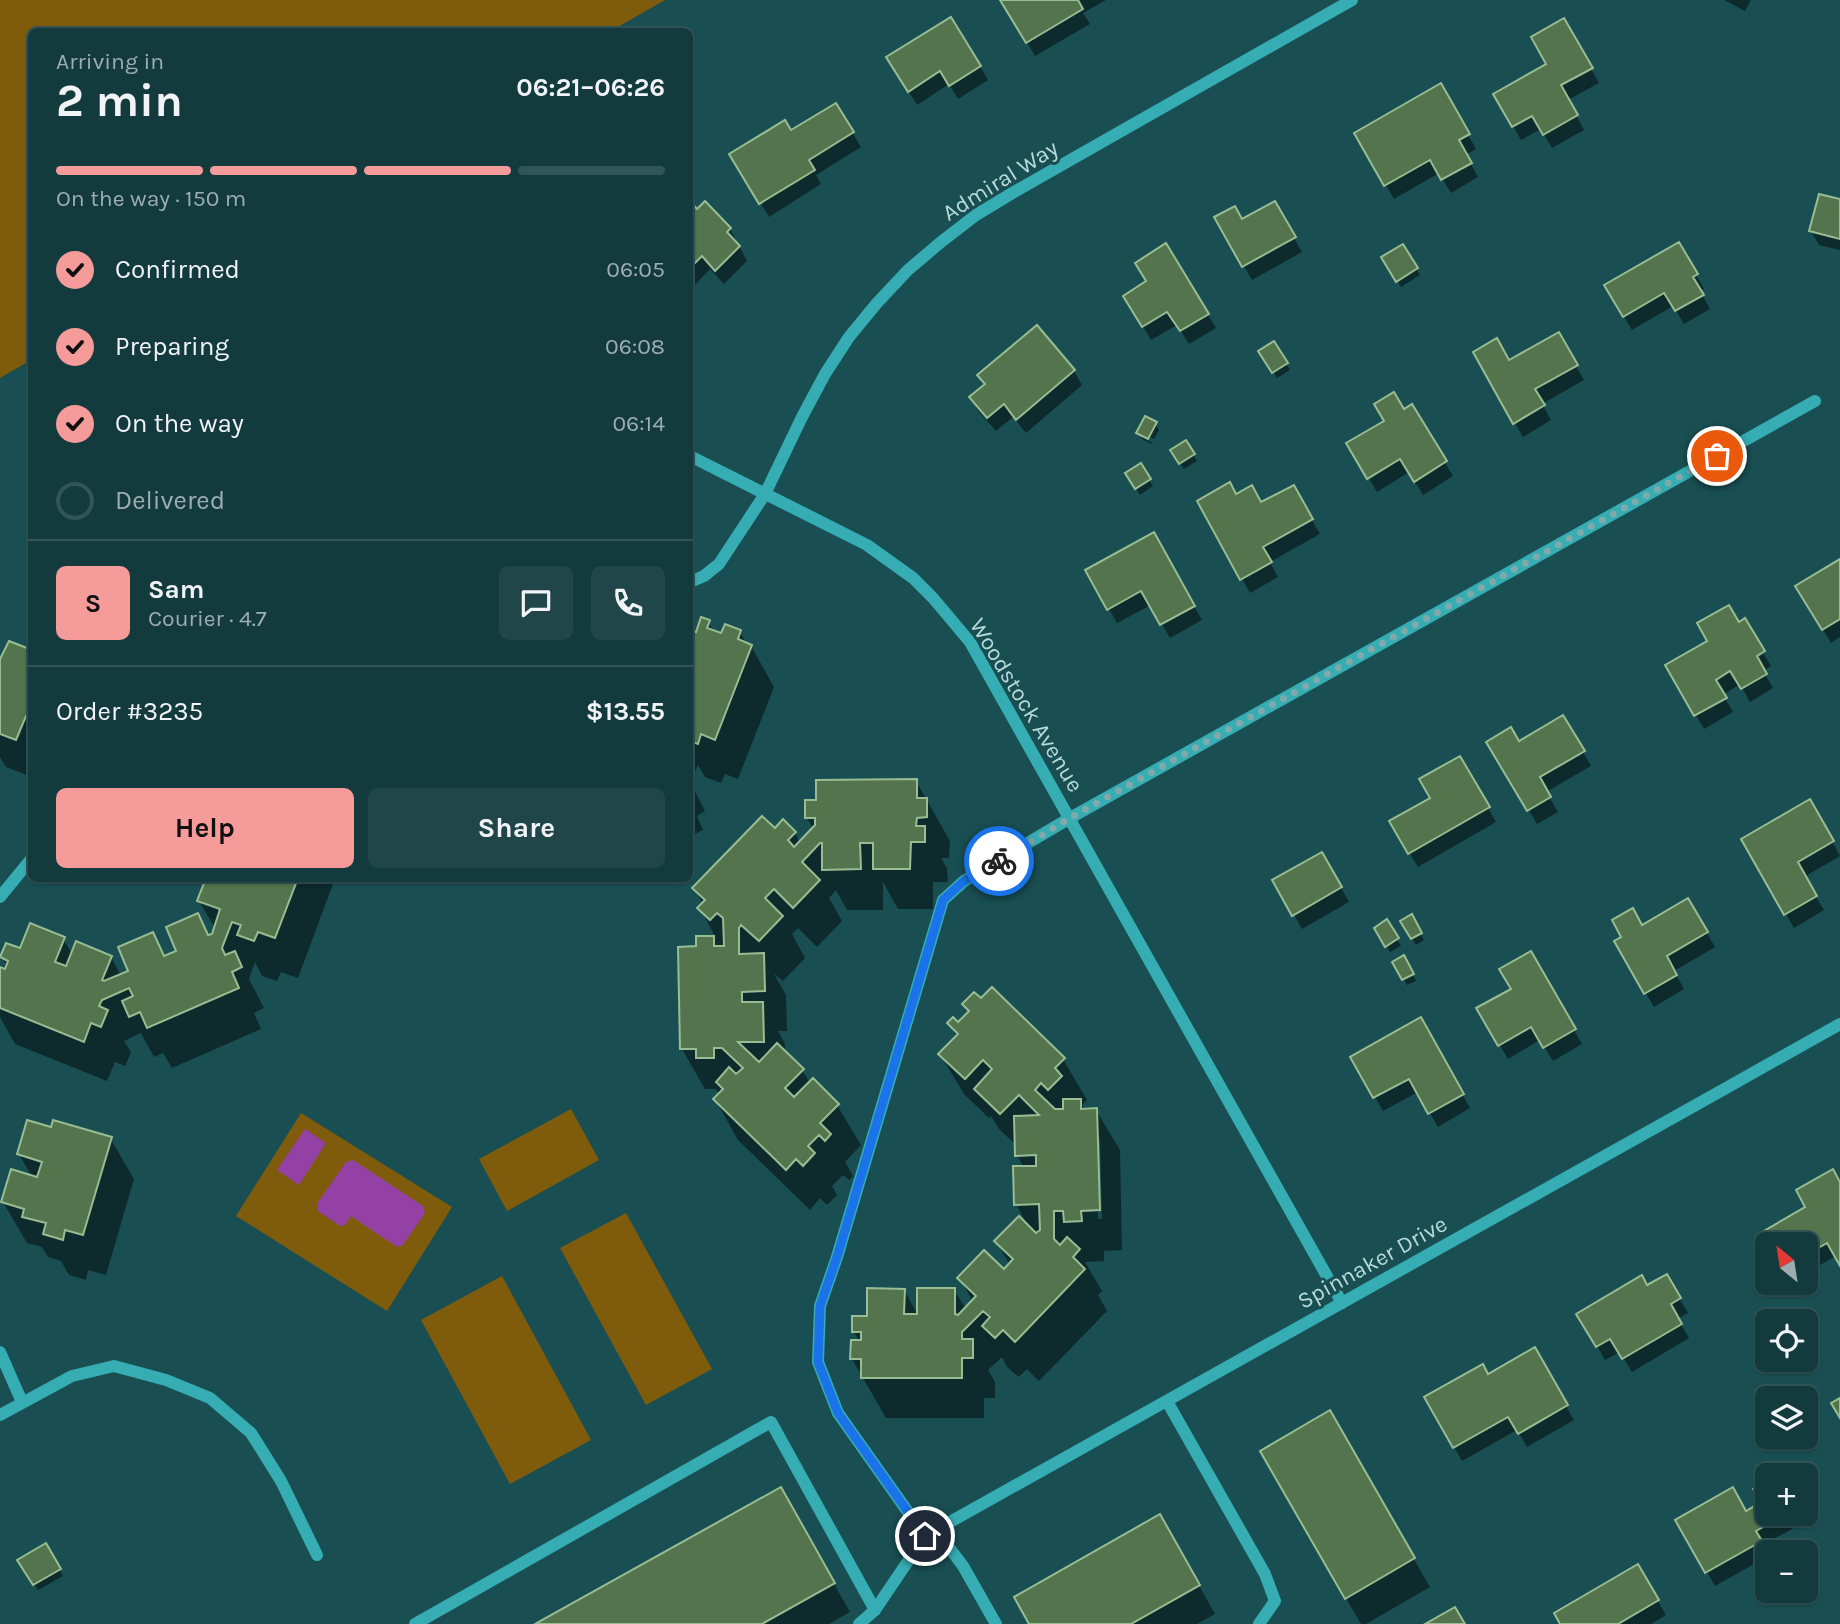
<!DOCTYPE html>
<meta charset="utf-8">
<style>
:root{--surface:#133b3e;--page:#204649;--text:#f1f3f6;--muted:#9dadb0;--line:#325558;--accent:#f59b9a}
body{margin:0;font-family:Karla,sans-serif;background:var(--page);color:var(--text);height:100vh;display:flex;flex-direction:column;font-size:26px;white-space:nowrap}
*{box-sizing:border-box;margin:0}
p{font-size:23px;color:var(--muted)}
.icon{flex:none;width:38px;height:38px;fill:none;stroke:currentColor;stroke-width:2;stroke-linecap:round;stroke-linejoin:round}
.map{position:relative;flex:1;overflow:hidden}
.panel{position:absolute;left:28px;top:28px;width:665px;height:854px;display:flex;flex-direction:column;background:var(--surface);border-radius:10px;box-shadow:0 2px 5px #0004,0 0 0 2px var(--line)}
.panel>*{flex:none}
.needle{width:46px;rotate:330deg}
.fabs{position:absolute;left:1755px;top:1232px;display:grid;gap:14px}
.fabs a{display:grid;place-items:center;width:63px;height:63px;border-radius:10px;background:var(--surface);box-shadow:0 2px 5px #0004,0 0 0 2px var(--line);font-size:35px}
.pin{position:absolute;display:grid;place-items:center;width:60px;height:60px;color:#fff;margin:-30px;border:4px solid #fff;border-radius:50%;box-shadow:0 2px 7px #0007}
.courier{position:absolute;display:grid;place-items:center;width:70px;height:70px;margin:-35px;border:5px solid #1a73e8;border-radius:50%;background:#fff;color:#222;box-shadow:0 2px 9px #0007}
.headline em{font-style:normal;font-weight:700}
.headline div{display:flex;flex-direction:column-reverse}
.headline{display:flex;align-items:center;justify-content:space-between;height:119px;padding:0 28px}
h1{font-size:46px;font-weight:700;line-height:52px}
.bar{display:grid;grid-template-columns:repeat(4,1fr);gap:10px 7px;align-content:center;height:84px;padding:0 28px}
.bar i{height:9px;border-radius:5px;background:var(--line)}
.bar .active{background:var(--accent)}
.bar p{grid-column:span 4}
.line{display:flex;align-items:center;gap:18px;padding:0 28px;border-top:2px solid var(--line)}
.line div{flex:1}
.round{display:grid;place-items:center;flex:none;width:74px;height:74px;border-radius:10px;background:var(--page)}
ol{padding:0 28px;list-style:none}
li{display:flex;align-items:center;gap:21px;height:77px}
li p{margin-inline-start:auto}
li .icon{padding:7px;border-radius:50%;background:var(--accent);color:#111;stroke-width:4}
li:last-child{color:var(--muted)}
li i{width:38px;height:38px;border:4px solid var(--line);border-radius:50%}
.button{display:flex;gap:14px;margin-top:auto;padding:14px 28px}
.button a{flex:1;height:80px;border-radius:10px;background:var(--accent);color:#111;font-size:28px;font-weight:700;line-height:80px;text-align:center}
.button a+a{background:var(--page);color:var(--text)}
.map>svg:first-child{display:block}
</style>
<div class="map">
<svg width="1840" height="1624" viewBox="0 0 1840 1624">
<rect width="100%" height="100%" fill="#194f53"/>
<g fill="#7f5c0c">
<polygon points="0,0 665,0 609,32 32,32 31,360 0,378"/>
<polygon points="571,1109 599,1160 507,1211 479,1159"/>
<polygon points="301,1113 452,1207 387,1311 236,1216"/>
<polygon points="626,1213 712,1369 646,1405 560,1248"/>
<polygon points="502,1276 591,1440 510,1484 421,1320"/>
</g>
<g fill="#9341a4">
<polygon points="305,1129 326,1143 299,1185 277,1170"/>
<polygon points="353,1160 423,1206 425,1213 403,1245 397,1247 351,1216 345,1225 340,1226 318,1211 317,1204 346,1162"/>
</g>
<g fill="#0007" fill-rule="evenodd">
<polygon points="1002,0 1106,0 1083,13 1090,24 1035,56"/>
<polygon points="1724,0 1751,0 1745,11"/>
<polygon points="1564,20 1599,83 1568,100 1584,130 1552,148 1541,129 1521,140 1496,95 1549,65"/>
<polygon points="980,66 988,80 958,99 949,84 917,105 897,72"/>
<polygon points="1440,86 1476,149 1466,155 1478,177 1451,193 1439,173 1394,199 1357,134"/>
<polygon points="836,105 861,147 816,175 821,184 769,217 731,155 791,133"/>
<polygon points="1840,201 1840,250 1819,245 1811,231"/>
<polygon points="1274,203 1302,252 1252,280 1216,218 1242,222"/>
<polygon points="690,204 697,211 730,229 747,261 724,284 710,269 690,290"/>
<polygon points="1678,244 1704,289 1700,291 1710,309 1684,324 1673,306 1632,330 1606,286"/>
<polygon points="1166,245 1216,328 1189,344 1177,325 1151,340 1125,296 1148,282"/>
<polygon points="1402,246 1420,275 1401,287 1383,258"/>
<polygon points="1558,335 1584,380 1542,404 1551,420 1523,437 1475,353 1509,362"/>
<polygon points="1273,343 1290,370 1277,378 1260,351"/>
<polygon points="1074,371 1082,385 1026,433 1013,417 996,431 979,412 971,398 985,385 980,375"/>
<polygon points="1411,407 1453,476 1423,495 1409,472 1377,492 1349,444"/>
<polygon points="1155,423 1159,430 1154,439 1142,433 1142,437 1153,443 1152,444 1142,439 1138,433"/>
<polygon points="1186,442 1197,461 1184,469 1172,450"/>
<polygon points="1140,466 1153,486 1140,495 1127,474"/>
<polygon points="1293,487 1320,534 1270,562 1278,577 1250,593 1199,502 1236,496 1261,505"/>
<polygon points="1153,534 1202,620 1170,638 1151,605 1117,623 1088,571"/>
<polygon points="1840,561 1840,637 1831,643 1798,587"/>
<polygon points="708,622 715,633 722,635 740,632 747,645 751,646 774,687 738,779 725,774 721,783 705,777 698,765 690,782 705,811 697,816 703,830 690,836 690,631 697,634"/>
<polygon points="1738,624 1750,662 1764,654 1771,666 1763,671 1773,688 1750,702 1740,684 1723,695 1733,712 1704,729 1667,666"/>
<polygon points="32,652 32,777 6,767 0,757 0,661"/>
<polygon points="1563,717 1591,766 1546,792 1558,812 1537,824 1489,742 1519,743"/>
<polygon points="1459,758 1496,822 1418,867 1391,822 1432,798"/>
<polygon points="916,781 950,841 949,858 941,858 947,868 948,882 933,882 933,909 898,909 883,882 883,910 847,910 836,890 829,898 842,921 817,947 798,928 792,934 805,958 783,981 774,974 786,995 787,1031 778,1031 785,1044 785,1053 802,1070 810,1083 837,1105 861,1145 845,1162 853,1176 849,1180 843,1175 832,1186 837,1195 827,1205 820,1198 810,1210 738,1140 715,1099 719,1094 716,1089 705,1089 682,1049 698,948 698,938 716,938 700,908 703,904 694,888 775,830 795,833 800,843 813,829 807,818 818,802"/>
<polygon points="1810,802 1840,856 1804,877 1824,910 1794,928 1743,840"/>
<polygon points="1322,854 1349,902 1302,929 1275,881"/>
<polygon points="208,878 330,878 333,884 298,978 281,972 277,981 262,976 255,962 249,979 264,1008 254,1013 261,1029 172,1068 163,1053 154,1057 141,1033 124,1041 131,1052 125,1066 115,1062 107,1081 15,1044 0,1017 0,969 6,971 7,966 2,957 63,939 73,955 111,957 121,976 130,972 153,934 166,957 178,952 197,915 210,936 213,935 215,928 199,901"/>
<polygon points="1688,901 1715,947 1674,971 1684,989 1654,1007 1616,942"/>
<polygon points="1411,916 1424,940 1416,945 1402,921"/>
<polygon points="1387,922 1401,946 1390,952 1376,928"/>
<polygon points="1530,953 1582,1044 1553,1061 1540,1040 1508,1059 1479,1009 1513,989"/>
<polygon points="1404,958 1416,981 1407,985 1395,963"/>
<path d="M964,1005L1063,1059L1087,1100L1082,1105L1085,1110H1096L1120,1150L1122,1250L1104,1251V1261L1085,1262L1102,1291L1098,1295L1107,1311L1039,1381L1027,1369L1019,1377L1007,1367L1002,1357L988,1370L995,1382V1398H984V1418H886L852,1359L860,1342L854,1332L869,1318L904,1290L919,1317L954,1290L966,1309L973,1302L960,1278L1004,1271L1010,1265L996,1241L1028,1226L1016,1204L1024,1168L1017,1155V1146L999,1129L991,1116L989,1118L964,1094L940,1054L957,1037L949,1023L958,1025L970,1014ZM1096,1139H1100L1102,1219H1098Z"/>
<polygon points="1421,1020 1470,1108 1438,1127 1418,1092 1383,1111 1353,1058"/>
<polygon points="52,1129 110,1138 134,1179 106,1275 88,1270 86,1280 69,1275 61,1261 48,1257 42,1247 27,1243 3,1202 32,1177 19,1154"/>
<polygon points="1840,1186 1840,1263 1836,1256 1806,1273 1806,1244 1771,1244 1764,1232"/>
<polygon points="1666,1276 1688,1313 1678,1319 1689,1338 1632,1372 1620,1352 1605,1360 1579,1314 1647,1288"/>
<polygon points="1534,1350 1574,1420 1527,1447 1517,1430 1462,1461 1426,1398 1488,1376"/>
<polygon points="1329,1413 1430,1587 1366,1624 1361,1624 1262,1452"/>
<polygon points="1745,1513 1806,1513 1810,1519 1763,1545 1768,1556 1715,1586 1678,1521"/>
<polygon points="1160,1516 1215,1614 1197,1624 1031,1624"/>
<polygon points="796,1517 850,1612 829,1624 538,1624"/>
<polygon points="46,1546 63,1576 38,1590 20,1560"/>
<polygon points="1638,1567 1666,1615 1651,1624 1562,1624"/>
</g>
<g fill="#53744d" stroke="#99bd92" stroke-width="2">
<polygon points="1000,0 1078,0 1083,9 1026,43"/>
<polygon points="951,17 981,66 949,86 940,71 908,92 886,57"/>
<polygon points="1564,18 1593,68 1561,85 1578,115 1543,135 1532,116 1512,127 1493,94 1546,64 1531,37"/>
<polygon points="1441,83 1470,134 1459,140 1472,163 1441,180 1430,160 1384,186 1354,133"/>
<polygon points="836,103 854,132 809,160 815,170 759,204 729,154 785,120 791,130"/>
<polygon points="1819,194 1840,199 1840,239 1809,231"/>
<polygon points="690,201 697,209 705,201 731,228 727,232 740,246 715,271 702,256 690,268"/>
<polygon points="1275,201 1296,237 1242,267 1214,217 1235,206 1242,219"/>
<polygon points="1679,242 1698,274 1693,277 1704,295 1675,311 1664,293 1623,317 1604,285"/>
<polygon points="1166,243 1209,314 1180,331 1167,312 1142,327 1123,296 1146,281 1135,263"/>
<polygon points="1403,244 1418,268 1396,282 1381,257"/>
<polygon points="1037,325 1075,370 1016,420 1004,404 987,418 969,397 985,384 977,375"/>
<polygon points="1559,332 1578,365 1535,389 1545,405 1513,424 1473,352 1497,338 1509,360"/>
<polygon points="1274,341 1288,363 1272,373 1258,351"/>
<polygon points="1394,392 1404,409 1412,404 1447,461 1414,482 1400,459 1367,479 1346,443 1384,421 1374,404"/>
<polygon points="1145,416 1157,422 1148,439 1136,433"/>
<polygon points="1186,440 1195,454 1179,464 1170,450"/>
<polygon points="1141,463 1151,479 1135,489 1125,473"/>
<polygon points="1230,482 1236,494 1252,485 1261,502 1294,485 1313,519 1263,547 1272,562 1240,580 1197,501"/>
<polygon points="1154,532 1195,606 1160,625 1141,591 1107,610 1085,570"/>
<polygon points="1840,559 1840,619 1822,630 1795,586"/>
<polygon points="1729,605 1739,622 1745,618 1765,651 1757,656 1767,674 1741,689 1730,671 1716,680 1727,698 1694,716 1665,665 1707,641 1697,623"/>
<polygon points="701,617 710,620 707,628 721,633 725,624 741,630 738,639 752,645 715,740 701,734 698,744 690,741 690,629 696,632"/>
<polygon points="9,641 32,650 32,719 26,716 16,740 0,734 0,659"/>
<polygon points="1563,715 1585,751 1540,777 1551,797 1527,811 1486,742 1511,727 1519,741"/>
<polygon points="1460,756 1490,807 1408,854 1389,821 1430,798 1419,779"/>
<polygon points="917,779 917,798 927,798 927,817 917,818 916,826 925,826 925,842 911,842 910,869 873,869 873,843 860,843 861,869 822,870 822,843 820,843 802,862 820,880 793,908 774,889 765,898 783,916 759,941 741,925 739,928 739,954 764,953 765,991 742,992 742,1002 763,1002 764,1042 738,1042 759,1062 777,1043 804,1069 785,1088 794,1097 813,1078 839,1104 820,1123 831,1134 825,1141 819,1135 808,1146 815,1153 803,1166 796,1159 786,1170 713,1099 723,1089 716,1082 729,1067 736,1074 743,1068 722,1048 714,1048 714,1058 696,1058 696,1049 680,1049 678,947 696,946 696,936 714,936 714,946 724,946 723,918 717,913 710,920 697,908 705,900 692,888 762,816 775,828 783,819 796,832 788,840 794,847 815,825 815,818 805,818 805,800 816,800 816,780"/>
<polygon points="1810,799 1834,841 1798,862 1817,896 1784,915 1741,839"/>
<polygon points="1322,852 1342,887 1292,916 1272,880"/>
<polygon points="206,878 298,878 275,938 258,932 254,941 237,935 241,925 232,922 222,948 225,955 235,951 242,967 232,972 239,988 147,1028 140,1012 129,1017 122,1001 133,996 129,988 102,1000 99,1006 108,1010 101,1027 91,1023 84,1042 0,1008 0,967 5,969 8,961 0,957 6,943 20,948 30,923 65,937 55,962 66,966 76,941 112,956 102,980 104,981 128,971 118,947 153,932 164,956 176,951 166,927 198,913 208,935 212,934 220,909 197,901"/>
<polygon points="1688,898 1708,932 1667,956 1677,975 1644,994 1614,941 1621,937 1612,920 1633,908 1642,925"/>
<polygon points="1412,914 1422,933 1411,939 1400,921"/>
<polygon points="1387,919 1399,938 1385,947 1374,928"/>
<polygon points="1531,951 1576,1029 1543,1048 1531,1027 1498,1046 1476,1008 1511,989 1499,969"/>
<polygon points="1404,955 1414,974 1402,980 1392,962"/>
<polygon points="992,987 1065,1058 1055,1068 1062,1076 1048,1090 1041,1083 1035,1090 1055,1109 1063,1109 1063,1099 1081,1099 1081,1109 1097,1108 1100,1210 1081,1211 1082,1221 1064,1222 1063,1211 1054,1211 1054,1239 1060,1245 1067,1237 1080,1249 1073,1257 1085,1269 1015,1342 1003,1330 995,1338 982,1326 990,1317 983,1311 962,1332 962,1339 973,1339 973,1358 962,1358 962,1378 861,1378 861,1359 850,1359 851,1340 861,1340 861,1332 852,1332 852,1316 867,1316 867,1288 905,1289 904,1314 917,1314 917,1288 955,1288 955,1314 958,1315 976,1296 957,1278 984,1250 1004,1269 1013,1259 994,1241 1019,1216 1036,1233 1040,1230 1039,1204 1014,1205 1013,1166 1036,1166 1036,1155 1015,1156 1014,1116 1039,1115 1019,1095 1000,1114 974,1089 992,1069 983,1060 965,1079 938,1054 958,1034 947,1023 953,1017 958,1022 969,1011 962,1004 974,992 981,998"/>
<polygon points="1421,1017 1464,1094 1428,1114 1409,1079 1373,1098 1350,1057"/>
<polygon points="27,1120 51,1127 53,1120 112,1137 83,1235 65,1230 63,1240 43,1234 46,1223 22,1217 24,1209 1,1202 11,1169 37,1177 42,1162 17,1154"/>
<polygon points="1833,1169 1840,1182 1840,1266 1827,1243 1806,1255 1806,1244 1769,1244 1762,1232 1805,1207 1796,1190"/>
<polygon points="1667,1274 1681,1298 1671,1304 1682,1324 1622,1359 1610,1339 1596,1347 1576,1314 1642,1275 1647,1285"/>
<polygon points="1535,1347 1568,1405 1518,1434 1508,1417 1453,1448 1424,1397 1483,1364 1488,1374"/>
<polygon points="1840,1398 1840,1418 1831,1403"/>
<polygon points="1330,1410 1415,1558 1345,1599 1260,1451"/>
<polygon points="1768,1482 1768,1514 1786,1514 1756,1531 1762,1541 1705,1573 1675,1520 1733,1487 1746,1511 1761,1502 1753,1489"/>
<polygon points="781,1487 835,1583 762,1624 535,1624"/>
<polygon points="1160,1514 1200,1585 1131,1624 1029,1624 1014,1597"/>
<polygon points="46,1543 61,1569 33,1585 17,1560"/>
<polygon points="1638,1564 1659,1600 1618,1624 1560,1624 1554,1613"/>
<polygon points="1455,1607 1465,1624 1425,1624"/>
</g>
<g fill="none" stroke-linecap="round" stroke-linejoin="round">
<g stroke="#35adb3" stroke-width="12">
<polyline points="690,456 867,545 913,578 933,598 970,642 1342,1303"/>
<polyline points="690,582 704,576 719,564 765,494 802,417 825,374 849,337 877,303 908,270 941,242 976,215 1014,192 1352,0"/>
<polyline points="0,897 32,858"/>
<polyline points="0,1352 22,1402"/>
<polyline points="1168,1403 1265,1574 1275,1601 1259,1624"/>
<polyline points="0,1415 72,1376 114,1366 166,1380 210,1398 251,1433 281,1481 317,1555"/>
<path d="M925,1536C1231,1368 1535,1195 1840,1024"/>
<polyline points="925,1536 948,1546 963,1566 996,1624"/>
<polyline points="415,1624 771,1422 875,1610"/>
<polyline points="859,1624 875,1610 925,1536 838,1413 818,1362 820,1306 837,1257 943,900 964,881 1070,818 1815,401"/>
</g>
</g>
<g fill="none" stroke-linecap="round" stroke-linejoin="round">
<polyline stroke="#80a9ab" stroke-width="7" stroke-dasharray="0 12.6" points="999,861 1070,818 1717,456"/>
<polyline stroke="#1a73e8" stroke-width="9" points="925,1536 838,1413 818,1362 820,1306 837,1257 943,900 964,881 999,861"/>
</g>
<g text-anchor="middle" stroke-width="6" stroke-linejoin="round" paint-order="stroke">
<g font-size="23" fill="#b8dadb" stroke="#194f53">
<text transform="translate(1000 180) rotate(-32)" y="8">Admiral Way</text>
<text transform="translate(1027 705) rotate(59)" y="8">Woodstock Avenue</text>
<text transform="translate(1372 1262) rotate(-29)" y="8">Spinnaker Drive</text>
</g>
</g>
</svg>
<div class="fabs">
<a><svg class="needle" viewBox="-14 -14 28 28"><path d="M0-13l5 13h-10z" fill="#e53935"/><path d="M0 13l5-13h-10z" fill="#9dadb0"/></svg></a>
<a><svg class="icon" aria-label="locate" viewBox="0 0 24 24"><circle cx="12" cy="12" r="6"/><path d="M12 2v4M12 18v4M2 12h4M18 12h4"/></svg></a>
<a><svg class="icon" aria-label="layers" viewBox="0 0 24 24"><path d="M12 4l9 5-9 5-9-5zM3 14l9 5 9-5"/></svg></a>
<a>+</a>
<a>−</a>
</div>
<div class="pin" style="left:1717px;top:456px;background:#ea580c"><svg class="icon" aria-label="bag" viewBox="0 0 24 24"><path d="M5 8h14l-1 12H6zM9 8a3 3 0 0 1 6 0"/></svg></div>
<div class="pin" style="left:925px;top:1536px;background:#1f2937"><svg class="icon" aria-label="home" viewBox="0 0 24 24"><path d="M3 11l9-7 9 7M6 9v11h12V9"/></svg></div>
<div class="courier" style="left:999px;top:861px"><svg class="icon" aria-label="bike" viewBox="0 0 24 24"><circle cx="6" cy="16" r="4"/><circle cx="18" cy="16" r="4"/><path d="M6 16l4-8h5l3 8M10 8l3 8H6M13 5h3"/></svg></div>
<section class="panel">
<div class="headline"><div><h1>2 min</h1><p>Arriving in</p></div><em>06:21–06:26</em></div>
<div class="bar"><i class="active"></i><i class="active"></i><i class="active"></i><i></i><p>On the way · 150 m</p></div>
<ol>
<li><svg class="icon" aria-label="check" viewBox="0 0 24 24"><path d="M5 12l5 5 9-10"/></svg>Confirmed<p>06:05</p></li>
<li><svg class="icon" aria-label="check" viewBox="0 0 24 24"><path d="M5 12l5 5 9-10"/></svg>Preparing<p>06:08</p></li>
<li><svg class="icon" aria-label="check" viewBox="0 0 24 24"><path d="M5 12l5 5 9-10"/></svg>On the way<p>06:14</p></li>
<li><i></i>Delivered</li>
</ol>
<div class="line" style="height:126px"><b class="round" style="background:var(--accent);color:#111">S</b><div><b>Sam</b><p>Courier · 4.7</p></div><a class="round"><svg class="icon" aria-label="chat" viewBox="0 0 24 24"><path d="M4 5h16v11H9l-5 4z"/></svg></a><a class="round"><svg class="icon" aria-label="phone" viewBox="0 0 24 24"><path d="M5 4h4l2 5-3 2q2 4 5 5l2-3 5 2v4C11 20 4 13 5 4z"/></svg></a></div>
<div class="line" style="height:91px"><div>Order #3235</div><b>$13.55</b></div>
<div class="button"><a>Help</a><a>Share</a></div>
</section>
</div>
